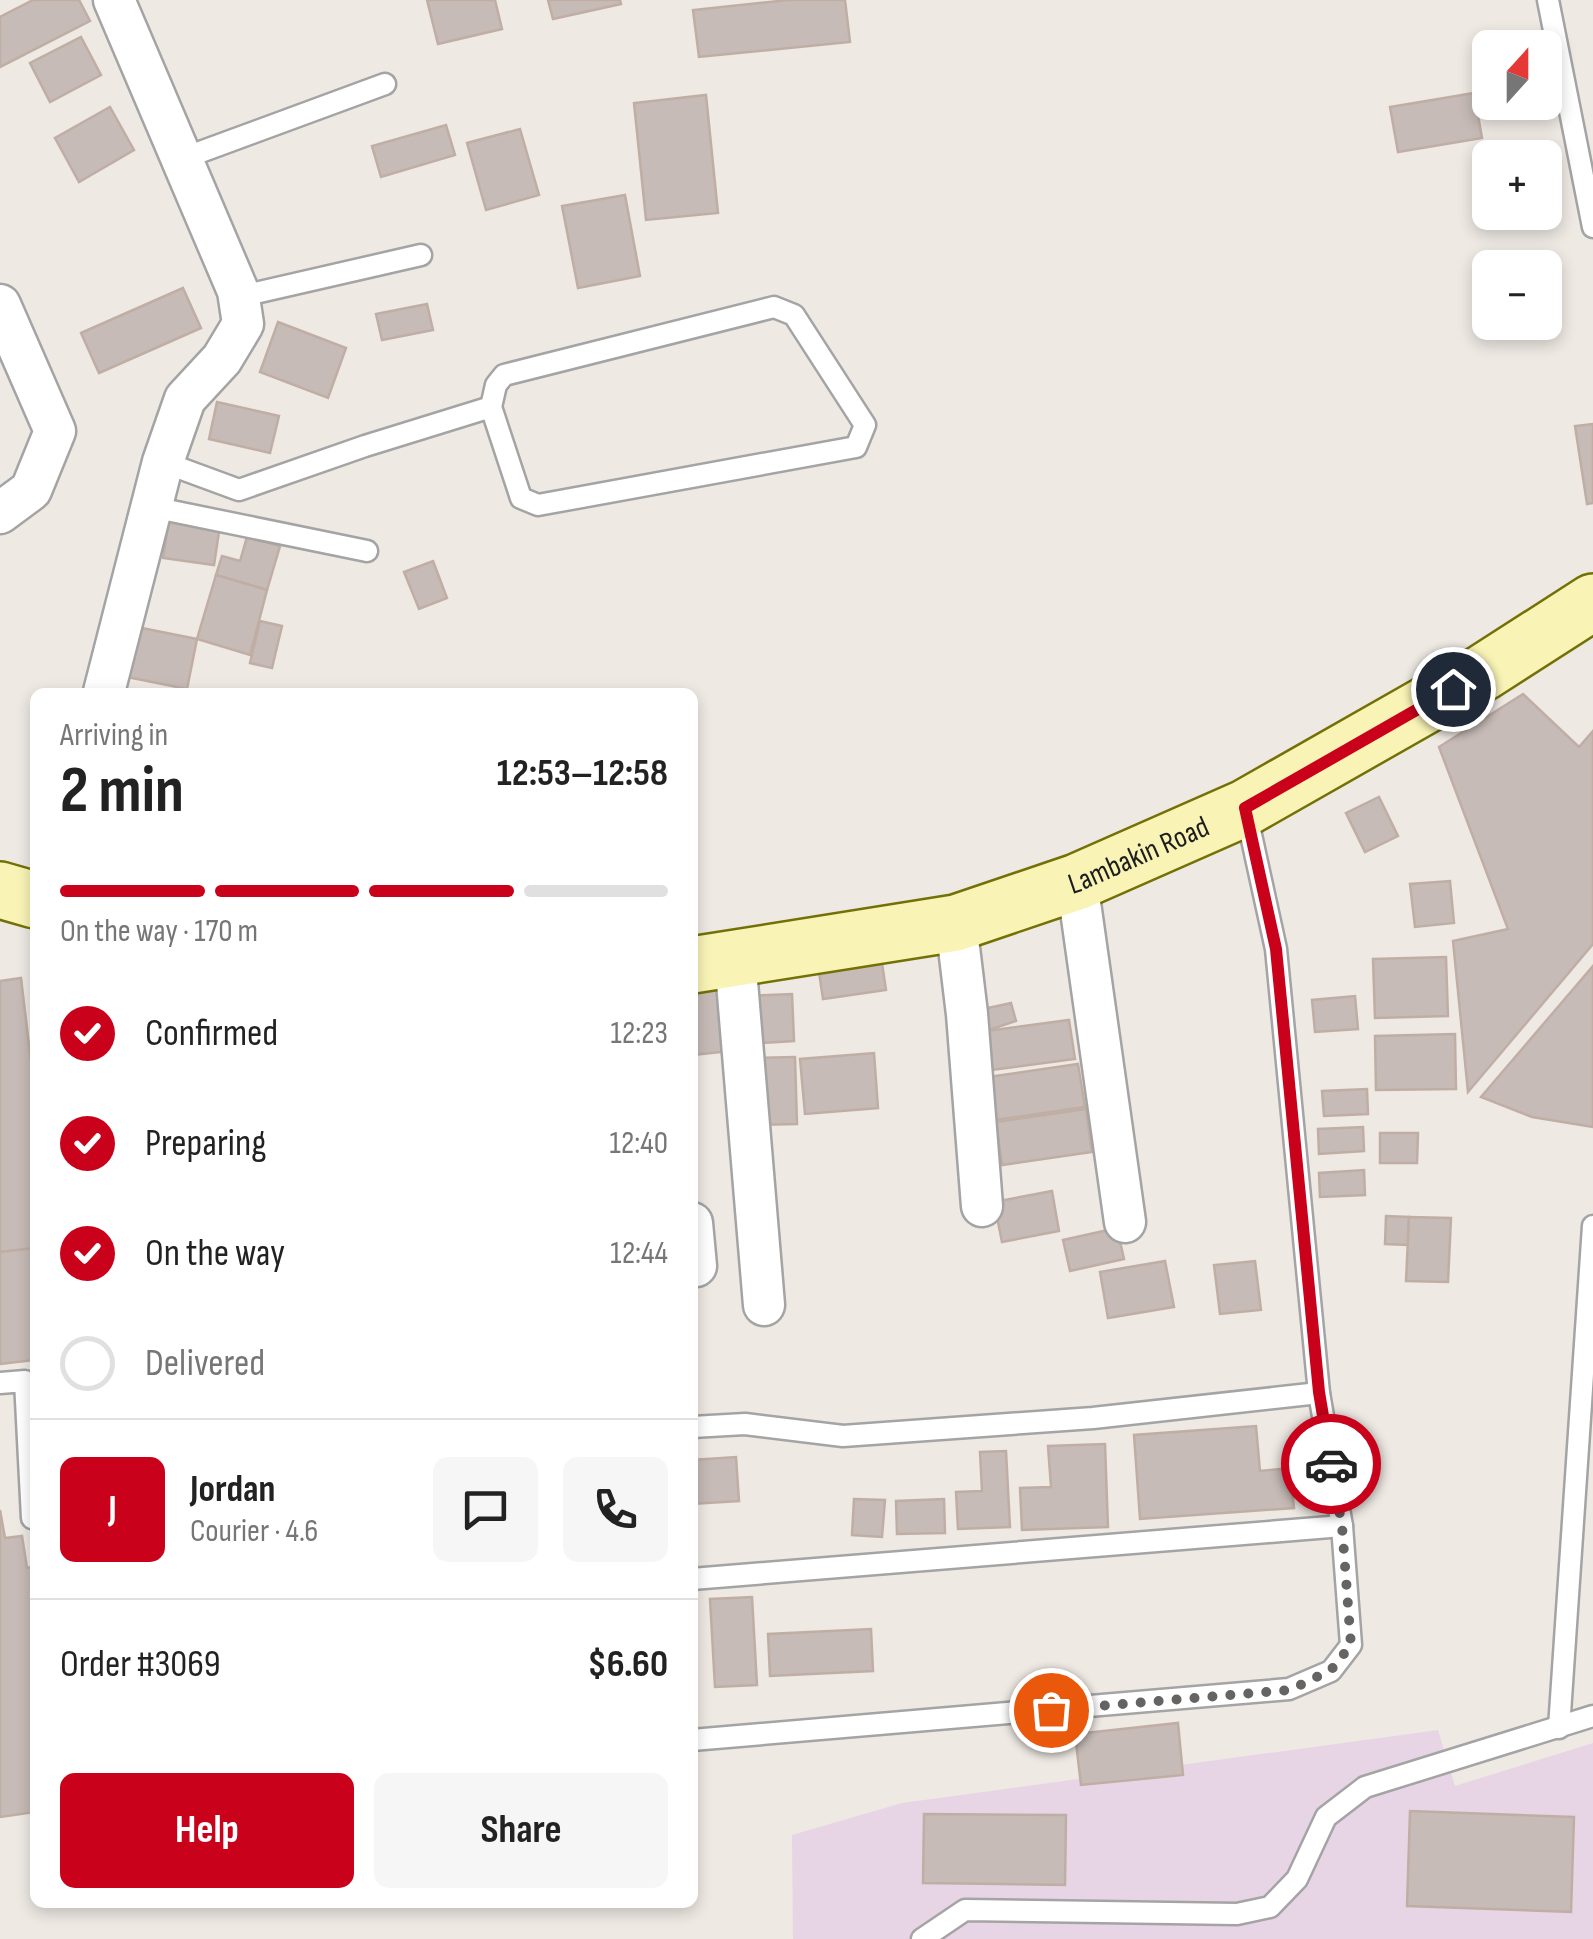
<!DOCTYPE html>
<meta charset="utf-8">
<style>
:root{--surface:#fff;--page:#f6f6f6;--text:#222;--muted:#767676;--line:#e0e0e0;--accent:#c9011b}
body{margin:0;font-family:"Sofia Sans Condensed",sans-serif;background:var(--page);color:var(--text);height:100vh;display:flex;flex-direction:column;font-size:38px;white-space:nowrap}
*{box-sizing:border-box;margin:0}
p{font-size:32px;color:var(--muted)}
.icon{flex:none;width:55px;height:55px;fill:none;stroke:currentColor;stroke-width:2;stroke-linecap:round;stroke-linejoin:round}
.map{position:relative;flex:1;overflow:hidden}
.drawer{position:absolute;left:30px;top:688px;width:668px;height:1220px;display:flex;flex-direction:column;background:var(--surface);border-radius:15px;box-shadow:0 5px 15px #0003}
.drawer>*{flex:none}
.needle{width:65px;rotate:21deg}
.tools{position:absolute;left:1472px;top:30px;display:grid;gap:20px}
.tools a{display:grid;place-items:center;width:90px;height:90px;border-radius:15px;background:var(--surface);box-shadow:0 5px 15px #0003;font-size:50px}
.pin{position:absolute;display:grid;place-items:center;width:85px;height:85px;color:#fff;margin:-42px;border:5px solid #fff;border-radius:50%;box-shadow:0 2px 10px #0007}
.courier{position:absolute;display:grid;place-items:center;width:100px;height:100px;margin:-50px;border:8px solid #c9011b;border-radius:50%;background:#fff;color:#222;box-shadow:0 2px 12px #0007}
.overview em{font-style:normal;font-weight:700}
.overview div{display:flex;flex-direction:column-reverse}
.overview{display:flex;align-items:center;justify-content:space-between;height:170px;padding:0 30px}
h1{font-size:65px;font-weight:700;line-height:75px}
.bar{display:grid;grid-template-columns:repeat(4,1fr);gap:15px 10px;align-content:center;height:120px;padding:0 30px}
.bar i{height:12px;border-radius:8px;background:var(--line)}
.bar .current{background:var(--accent)}
.bar p{grid-column:span 4}
.line{display:flex;align-items:center;gap:25px;padding:0 30px;border-top:2px solid var(--line)}
.line div{flex:1}
.round{display:grid;place-items:center;flex:none;width:105px;height:105px;border-radius:15px;background:var(--page)}
ol{padding:0 30px;list-style:none}
li{display:flex;align-items:center;gap:30px;height:110px}
li p{margin-inline-start:auto}
li .icon{padding:10px;border-radius:50%;background:var(--accent);color:#fff;stroke-width:4}
li:last-child{color:var(--muted)}
li i{width:55px;height:55px;border:5px solid var(--line);border-radius:50%}
.action{display:flex;gap:20px;margin-top:auto;padding:20px 30px}
.action a{flex:1;height:115px;border-radius:15px;background:var(--accent);color:#fff;font-size:40px;font-weight:700;line-height:115px;text-align:center}
.action a+a{background:var(--page);color:var(--text)}
.map>svg:first-child{display:block}
</style>
<div class="map">
<svg width="1593" height="1939" viewBox="0 0 1593 1939">
<rect width="100%" height="100%" fill="#eee9e3"/>
<polygon fill="#e7d5e6" points="1438,1730 1455,1786 1593,1743 1593,1939 793,1939 792,1835 902,1803"/>
<g fill="#c6bbb6" stroke="#c0aea5" stroke-width="2.5">
<polygon points="33,0 79,0 90,21 0,67 0,17"/>
<polygon points="427,0 495,0 502,29 438,44"/>
<polygon points="548,0 620,0 621,4 553,19"/>
<polygon points="788,0 845,0 850,42 699,57 693,10"/>
<polygon points="81,37 101,75 50,102 30,63"/>
<polygon points="1474,93 1482,138 1398,152 1390,107"/>
<polygon points="706,95 718,213 646,220 634,103"/>
<polygon points="110,107 134,150 79,182 55,138"/>
<polygon points="446,125 455,155 381,177 372,146"/>
<polygon points="520,129 539,195 486,210 467,143"/>
<polygon points="625,195 640,276 578,288 562,206"/>
<polygon points="183,288 201,328 99,373 81,333"/>
<polygon points="427,304 433,330 382,340 376,314"/>
<polygon points="278,322 346,348 328,398 260,372"/>
<polygon points="217,402 279,416 270,453 209,439"/>
<polygon points="1593,424 1593,503 1587,504 1575,426"/>
<polygon points="169,518 220,525 214,565 163,558"/>
<polygon points="247,537 280,546 267,590 216,575 222,556 240,561"/>
<polygon points="433,561 447,598 419,609 404,572"/>
<polygon points="216,575 267,590 250,655 197,639"/>
<polygon points="260,621 282,626 272,668 250,663"/>
<polygon points="137,627 197,639 187,689 127,677"/>
<polygon points="1523,694 1579,747 1593,731 1593,944 1468,1092 1453,941 1508,929 1439,747"/>
<polygon points="1379,797 1398,836 1365,852 1346,813"/>
<polygon points="1450,881 1454,923 1415,927 1410,884"/>
<polygon points="879,943 886,990 823,999 816,952"/>
<polygon points="1446,957 1448,1016 1375,1018 1373,959"/>
<polygon points="1593,966 1593,1127 1532,1117 1481,1097"/>
<polygon points="723,975 731,1051 692,1055 692,978"/>
<polygon points="21,978 35,1096 35,1243 32,1249 0,1252 0,981"/>
<polygon points="792,994 794,1041 746,1044 744,996"/>
<polygon points="1355,996 1358,1029 1315,1032 1312,1000"/>
<polygon points="1011,1003 1016,1021 986,1031 979,1010"/>
<polygon points="1069,1020 1075,1059 991,1070 986,1031"/>
<polygon points="1455,1034 1456,1089 1376,1090 1375,1036"/>
<polygon points="874,1053 878,1108 805,1114 800,1059"/>
<polygon points="795,1057 797,1124 754,1125 752,1058"/>
<polygon points="1078,1064 1085,1107 995,1120 988,1077"/>
<polygon points="1367,1089 1368,1114 1324,1116 1322,1091"/>
<polygon points="1086,1109 1092,1152 1002,1165 996,1122"/>
<polygon points="1363,1127 1364,1151 1319,1154 1318,1129"/>
<polygon points="1380,1133 1418,1133 1417,1163 1380,1163"/>
<polygon points="1364,1170 1365,1195 1320,1197 1319,1173"/>
<polygon points="1052,1191 1059,1231 1002,1242 994,1202"/>
<polygon points="1386,1216 1409,1217 1408,1245 1385,1244"/>
<polygon points="1409,1217 1451,1218 1448,1282 1406,1281"/>
<polygon points="1117,1228 1124,1259 1070,1271 1063,1240"/>
<polygon points="35,1248 35,1360 0,1364 0,1252"/>
<polygon points="1165,1261 1174,1307 1108,1318 1100,1272"/>
<polygon points="1255,1261 1261,1310 1220,1314 1214,1265"/>
<polygon points="1256,1426 1260,1471 1290,1468 1294,1508 1140,1519 1134,1435"/>
<polygon points="1105,1444 1108,1527 1022,1530 1020,1488 1051,1487 1048,1446"/>
<polygon points="1006,1451 1010,1527 958,1529 956,1492 982,1491 980,1452"/>
<polygon points="736,1457 739,1501 692,1504 692,1460"/>
<polygon points="854,1499 885,1500 882,1537 852,1535"/>
<polygon points="944,1499 945,1533 897,1534 896,1501"/>
<polygon points="0,1510 5,1538 22,1536 27,1568 35,1566 35,1812 0,1817"/>
<polygon points="752,1597 757,1685 715,1687 710,1599"/>
<polygon points="871,1629 873,1671 770,1676 768,1634"/>
<polygon points="1178,1723 1183,1775 1081,1785 1075,1734"/>
<polygon points="1410,1811 1574,1817 1571,1912 1407,1906"/>
<polygon points="924,1814 1066,1815 1065,1885 923,1883"/>
</g>
<g fill="none" stroke-linecap="round" stroke-linejoin="round">
<defs>
<g id="lane">
<polyline points="1548,0 1593,227"/>
<polyline points="184,158 385,84"/>
<polyline points="238,291 255,293 421,255"/>
<polygon points="774,307 794,315 865,425 856,447 538,505 521,498 491,407 496,385 504,375"/>
<polyline points="163,462 239,490 365,446 491,407"/>
<polyline points="152,507 367,551"/>
<polyline points="0,1383 25,1381 32,1518"/>
<polyline points="692,1427 745,1424 843,1436 1093,1418 1319,1393"/>
<polyline points="692,1579 1342,1526"/>
<polyline points="1559,1728 1593,1226"/>
<polyline points="692,1740 1289,1689 1331,1671 1351,1645 1342,1526 1319,1393 1276,949 1246,812"/>
<polyline points="922,1939 965,1910 1237,1914 1270,1907 1297,1879 1326,1817 1365,1787 1593,1716"/>
</g>
<g id="street">
<polyline points="0,305 55,431 31,490 0,513"/>
<polyline points="104,692 163,462 185,399 222,359 243,324 238,291 114,0"/>
<polyline points="1077,882 1125,1222"/>
<polyline points="956,923 967,1014 982,1206"/>
<polyline points="735,958 764,1305"/>
<polyline points="692,1223 696,1266"/>
</g>
<g id="secondary">
<polyline points="0,890 35,900"/>
<path id="s1" d="M692,965L956,923L1077,882L1245,808L1484,672L1593,602"/>
</g>
</defs>
<use href="#lane" stroke="#a4a4a4" stroke-width="25"/>
<use href="#street" stroke="#a4a4a4" stroke-width="45"/>
<use href="#secondary" stroke="#737105" stroke-width="60"/>
<use href="#lane" stroke="#fff" stroke-width="20"/>
<use href="#street" stroke="#fff" stroke-width="40"/>
<use href="#secondary" stroke="#f9f4b6" stroke-width="55"/>
</g>
<g fill="none" stroke-linecap="round" stroke-linejoin="round">
<polyline stroke="#666462" stroke-width="10" stroke-dasharray="0 18" points="1051,1710 1290,1690 1331,1670 1351,1645 1342,1526 1331,1464"/>
<polyline stroke="#c9011b" stroke-width="12" points="1331,1464 1319,1392 1276,949 1245,808 1453,689"/>
</g>
<g text-anchor="middle" stroke-width="9" stroke-linejoin="round" paint-order="stroke">
<g font-size="30" fill="#1d1d1d" stroke="#fff">
<text dy="10" stroke="none"><textPath href="#s1" startOffset="462">Lambakin Road</textPath></text>
</g>
</g>
</svg>
<div class="tools">
<a><svg class="needle" viewBox="-14 -14 28 28"><path d="M0-13l5 13h-10z" fill="#e53935"/><path d="M0 13l5-13h-10z" fill="#767676"/></svg></a>
<a>+</a>
<a>−</a>
</div>
<div class="pin" style="left:1051px;top:1710px;background:#ea580c"><svg class="icon" aria-label="bag" viewBox="0 0 24 24"><path d="M5 8h14l-1 12H6zM9 8a3 3 0 0 1 6 0"/></svg></div>
<div class="pin" style="left:1453px;top:689px;background:#1f2937"><svg class="icon" aria-label="home" viewBox="0 0 24 24"><path d="M3 11l9-7 9 7M6 9v11h12V9"/></svg></div>
<div class="courier" style="left:1331px;top:1464px"><svg class="icon" aria-label="car" viewBox="0 0 24 24"><path d="M5 17H2v-5l4-1 3-4h7l3 4 3 1v5h-3M9 17h6M6 11h13"/><circle cx="7" cy="17" r="2"/><circle cx="17" cy="17" r="2"/></svg></div>
<section class="drawer">
<div class="overview"><div><h1>2 min</h1><p>Arriving in</p></div><em>12:53–12:58</em></div>
<div class="bar"><i class="current"></i><i class="current"></i><i class="current"></i><i></i><p>On the way · 170 m</p></div>
<ol>
<li><svg class="icon" aria-label="check" viewBox="0 0 24 24"><path d="M5 12l5 5 9-10"/></svg>Confirmed<p>12:23</p></li>
<li><svg class="icon" aria-label="check" viewBox="0 0 24 24"><path d="M5 12l5 5 9-10"/></svg>Preparing<p>12:40</p></li>
<li><svg class="icon" aria-label="check" viewBox="0 0 24 24"><path d="M5 12l5 5 9-10"/></svg>On the way<p>12:44</p></li>
<li><i></i>Delivered</li>
</ol>
<div class="line" style="height:180px"><b class="round" style="background:var(--accent);color:#fff">J</b><div><b>Jordan</b><p>Courier · 4.6</p></div><a class="round"><svg class="icon" aria-label="chat" viewBox="0 0 24 24"><path d="M4 5h16v11H9l-5 4z"/></svg></a><a class="round"><svg class="icon" aria-label="phone" viewBox="0 0 24 24"><path d="M5 4h4l2 5-3 2q2 4 5 5l2-3 5 2v4C11 20 4 13 5 4z"/></svg></a></div>
<div class="line" style="height:130px"><div>Order #3069</div><b>$6.60</b></div>
<div class="action"><a>Help</a><a>Share</a></div>
</section>
</div>
